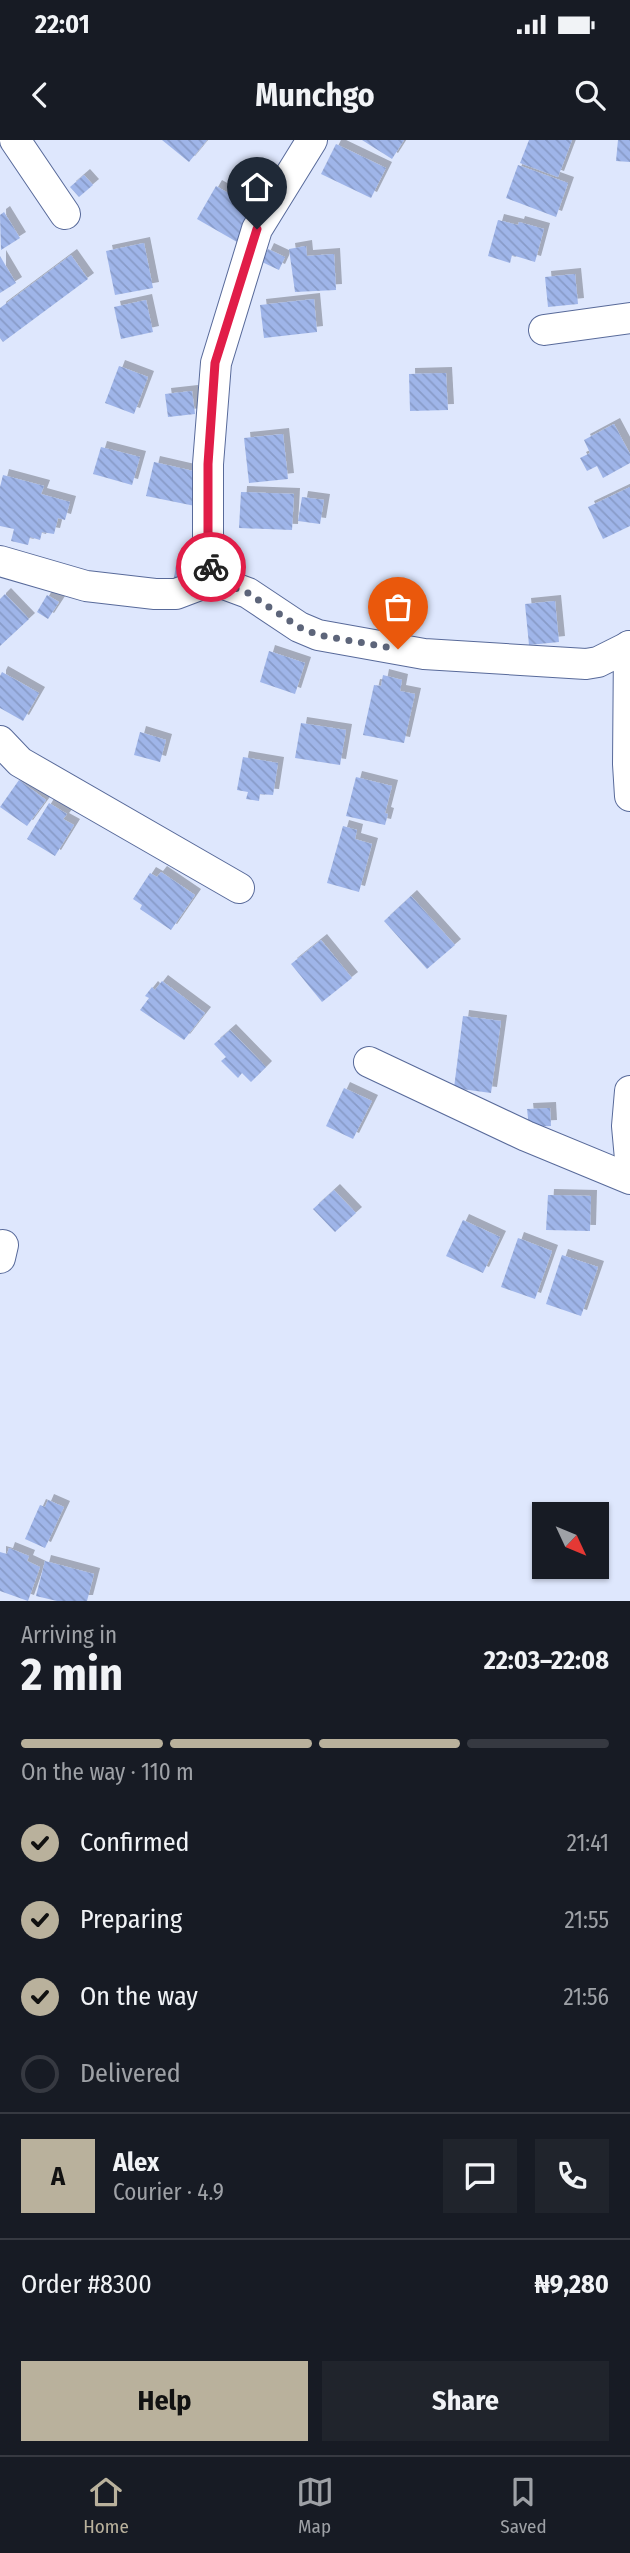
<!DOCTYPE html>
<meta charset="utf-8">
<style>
:root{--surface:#171b24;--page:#20242c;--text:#f1f3f6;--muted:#9ea1a6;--line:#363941;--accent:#b9b19c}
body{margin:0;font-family:"Fira Sans Condensed",sans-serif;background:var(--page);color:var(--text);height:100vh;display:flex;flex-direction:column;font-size:26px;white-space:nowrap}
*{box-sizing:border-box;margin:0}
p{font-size:23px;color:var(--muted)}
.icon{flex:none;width:38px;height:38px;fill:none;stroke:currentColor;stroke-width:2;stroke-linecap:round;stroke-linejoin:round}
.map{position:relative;height:1461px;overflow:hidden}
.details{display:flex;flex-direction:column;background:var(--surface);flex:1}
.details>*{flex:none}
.needle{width:46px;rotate:134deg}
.tools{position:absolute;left:532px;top:1362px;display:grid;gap:14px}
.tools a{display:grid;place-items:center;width:77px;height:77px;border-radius:0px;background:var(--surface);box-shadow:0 2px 5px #0004;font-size:35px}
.pin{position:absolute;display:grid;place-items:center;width:60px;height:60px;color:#fff;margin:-72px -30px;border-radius:50% 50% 50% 0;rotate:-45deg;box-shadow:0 0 7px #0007}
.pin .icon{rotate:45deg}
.courier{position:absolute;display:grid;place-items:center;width:70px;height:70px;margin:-35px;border:5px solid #e11d48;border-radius:50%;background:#fff;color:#222;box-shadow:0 2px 9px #0007}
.headline em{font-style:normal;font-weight:700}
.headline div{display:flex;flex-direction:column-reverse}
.headline{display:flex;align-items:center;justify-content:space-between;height:119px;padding:0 21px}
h1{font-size:46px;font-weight:700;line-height:52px}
.bar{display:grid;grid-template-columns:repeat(4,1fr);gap:10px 7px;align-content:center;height:84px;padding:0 21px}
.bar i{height:9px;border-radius:5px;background:var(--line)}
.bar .current{background:var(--accent)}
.bar p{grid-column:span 4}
.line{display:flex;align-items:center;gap:18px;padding:0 21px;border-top:2px solid var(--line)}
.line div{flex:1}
.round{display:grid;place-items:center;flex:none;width:74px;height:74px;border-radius:0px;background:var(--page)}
ol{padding:0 21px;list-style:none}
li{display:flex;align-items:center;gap:21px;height:77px}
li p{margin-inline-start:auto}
li .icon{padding:7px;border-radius:50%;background:var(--accent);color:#111;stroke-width:4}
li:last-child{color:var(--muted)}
li i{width:38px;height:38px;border:4px solid var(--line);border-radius:50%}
.primary-button{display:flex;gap:14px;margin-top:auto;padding:14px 21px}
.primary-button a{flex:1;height:80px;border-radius:0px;background:var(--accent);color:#111;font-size:28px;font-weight:700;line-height:80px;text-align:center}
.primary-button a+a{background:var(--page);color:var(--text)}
.status{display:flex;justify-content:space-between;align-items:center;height:49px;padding:0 35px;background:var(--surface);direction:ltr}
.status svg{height:19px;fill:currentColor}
header{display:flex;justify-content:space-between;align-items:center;height:91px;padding:0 21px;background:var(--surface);font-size:32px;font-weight:700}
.menu{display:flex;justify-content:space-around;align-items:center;height:98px;border-top:2px solid var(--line);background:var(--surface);font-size:19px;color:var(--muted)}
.menu a{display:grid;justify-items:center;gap:4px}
.menu .current{color:var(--accent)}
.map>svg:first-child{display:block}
</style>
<div class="status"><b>22:01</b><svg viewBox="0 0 49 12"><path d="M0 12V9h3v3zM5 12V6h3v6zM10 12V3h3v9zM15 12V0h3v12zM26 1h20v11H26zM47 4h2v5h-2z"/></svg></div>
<header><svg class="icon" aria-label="back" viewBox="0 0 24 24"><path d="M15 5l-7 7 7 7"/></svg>Munchgo<svg class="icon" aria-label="search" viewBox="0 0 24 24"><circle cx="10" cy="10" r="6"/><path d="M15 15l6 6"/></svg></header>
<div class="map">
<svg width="630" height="1461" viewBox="0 0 630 1461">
<defs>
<pattern id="building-back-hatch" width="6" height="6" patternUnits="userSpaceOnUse" patternTransform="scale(1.75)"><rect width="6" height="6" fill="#9fb5e9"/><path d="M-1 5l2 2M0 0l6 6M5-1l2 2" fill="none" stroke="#889bc8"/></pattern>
<filter id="shadow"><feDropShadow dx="6" dy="-6" stdDeviation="0" flood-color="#0004"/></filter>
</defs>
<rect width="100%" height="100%" fill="#dee7fd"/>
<g fill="url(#building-back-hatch)" filter="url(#shadow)">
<polygon points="162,0 207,0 189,22"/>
<polygon points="362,0 404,0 392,19"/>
<polygon points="529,0 572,0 558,37 520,23"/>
<polygon points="618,0 630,0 630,22 616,21"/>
<polygon points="336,4 386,28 371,58 321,34"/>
<polygon points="518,25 568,43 556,77 506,58"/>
<polygon points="84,35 93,45 79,57 70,47"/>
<polygon points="216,46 256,69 237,102 197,79"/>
<polygon points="4,72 20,98 1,110 0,75"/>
<polygon points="498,80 518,85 519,82 544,89 535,122 512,115 510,123 488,116"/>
<polygon points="144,103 153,148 115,155 106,111"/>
<polygon points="306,106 307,116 334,114 336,150 295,152 289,109"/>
<polygon points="268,109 285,117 279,130 262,122"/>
<polygon points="71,115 88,139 3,202 0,198 0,168"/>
<polygon points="0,116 16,143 0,153"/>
<polygon points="575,134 578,164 548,167 545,137"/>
<polygon points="314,159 317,192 264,198 260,165"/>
<polygon points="146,160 153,192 121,199 114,167"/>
<polygon points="119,226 148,237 134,274 105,263"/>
<polygon points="446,233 448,270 410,271 409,234"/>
<polygon points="192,251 195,274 168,277 165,254"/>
<polygon points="614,284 630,314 630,323 603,338 597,326 587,331 580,318 590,313 584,300"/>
<polygon points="283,294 288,339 249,343 244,298"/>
<polygon points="101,307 140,317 132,345 93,334"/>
<polygon points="154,322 202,333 195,366 146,356"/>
<polygon points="3,335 44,346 41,354 70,362 65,380 58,378 54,394 42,392 40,400 30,397 28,405 11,401 14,389 0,386 0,347"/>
<polygon points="630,347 630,386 603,399 588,367"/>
<polygon points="241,352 294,354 292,390 239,388"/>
<polygon points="302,357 324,360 320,384 298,381"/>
<polygon points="176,425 190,427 188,440 174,438"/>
<polygon points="5,454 29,479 0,506 0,459"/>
<polygon points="47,455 59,462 48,479 37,472"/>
<polygon points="555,461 559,502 529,505 525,464"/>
<polygon points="269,511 305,523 295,554 260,542"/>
<polygon points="2,532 39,553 23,581 0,568 0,536"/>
<polygon points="383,535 402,540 400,551 415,554 404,603 363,595 374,545 381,546"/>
<polygon points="301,583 346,590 340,625 295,618"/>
<polygon points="140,592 166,600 160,622 134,615"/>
<polygon points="243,617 278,623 273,655 260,654 259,661 246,659 248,652 237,650"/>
<polygon points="356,637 392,646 385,673 388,674 385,685 346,676"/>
<polygon points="19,640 46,660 27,686 0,667"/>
<polygon points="49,663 67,674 63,679 74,685 55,716 27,699"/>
<polygon points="343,686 357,690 355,699 372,704 359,752 327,743"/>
<polygon points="161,732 195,755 171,790 140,769 142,765 133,759 150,733 157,737"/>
<polygon points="411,756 455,805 427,829 384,781"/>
<polygon points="321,800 352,838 322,862 291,824"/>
<polygon points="162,841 205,873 184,900 140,870 149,858 145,856 152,847 155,850"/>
<polygon points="463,876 501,881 491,953 454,948"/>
<polygon points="230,890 266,927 251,942 242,933 238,938 221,921 226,917 214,904"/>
<polygon points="344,948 372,961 353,999 326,986"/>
<polygon points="550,968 551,986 529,987 527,969"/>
<polygon points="334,1050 356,1073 335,1092 313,1069"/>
<polygon points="548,1055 591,1056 590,1091 546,1090"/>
<polygon points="463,1080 500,1097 483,1133 446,1116"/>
<polygon points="518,1098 552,1111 535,1159 501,1147"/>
<polygon points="562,1115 598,1127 581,1176 546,1164"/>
<polygon points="48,1360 64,1367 45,1408 25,1399 40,1365 45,1367"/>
<polygon points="9,1408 29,1416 27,1421 40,1427 28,1461 0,1451 0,1412 7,1414"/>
<polygon points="45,1421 94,1434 87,1461 57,1461 36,1456"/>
</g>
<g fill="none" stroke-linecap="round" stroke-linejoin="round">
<defs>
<g id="minor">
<polyline points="15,0 65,74"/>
<polyline points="544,190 630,178"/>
<polyline points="0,421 86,446 155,454 176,454 213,440 248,453 299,487 318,495 424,514 586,524 598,522 630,506"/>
<polyline points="213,440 208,396 208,324 216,223 257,89 312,0"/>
<polyline points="629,506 628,624 630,656"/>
<polyline points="0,601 20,622 239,748"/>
<polyline points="369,922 526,996 630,1039"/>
<polyline points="630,951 627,986 630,1019"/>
<polyline points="0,1118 3,1105"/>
</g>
</defs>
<use href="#minor" stroke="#586a9a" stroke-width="32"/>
<use href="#minor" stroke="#fff" stroke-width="30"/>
</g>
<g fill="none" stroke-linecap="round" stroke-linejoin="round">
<polyline stroke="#5d657a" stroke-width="7" stroke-dasharray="0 12.6" points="211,427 213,440 248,453 299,487 318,495 398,509"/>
<polyline stroke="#e11d48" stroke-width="9" points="211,427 208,396 208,324 215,223 257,89"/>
</g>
</svg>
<div class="tools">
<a><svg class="needle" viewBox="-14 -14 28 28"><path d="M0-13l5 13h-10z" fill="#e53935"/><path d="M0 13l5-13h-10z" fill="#9ea1a6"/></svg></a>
</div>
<div class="pin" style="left:398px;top:509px;background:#ea580c"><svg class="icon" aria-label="bag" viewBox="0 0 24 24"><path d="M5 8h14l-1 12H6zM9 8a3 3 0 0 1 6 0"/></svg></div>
<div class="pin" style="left:257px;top:89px;background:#1f2937"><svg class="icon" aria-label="home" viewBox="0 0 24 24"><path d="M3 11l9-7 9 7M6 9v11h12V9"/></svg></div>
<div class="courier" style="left:211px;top:427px"><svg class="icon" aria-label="bike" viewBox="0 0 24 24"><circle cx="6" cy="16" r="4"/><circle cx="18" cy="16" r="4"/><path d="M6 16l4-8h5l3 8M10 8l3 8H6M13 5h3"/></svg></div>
</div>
<section class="details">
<div class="headline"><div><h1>2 min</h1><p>Arriving in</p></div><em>22:03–22:08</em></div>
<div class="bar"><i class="current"></i><i class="current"></i><i class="current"></i><i></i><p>On the way · 110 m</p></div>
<ol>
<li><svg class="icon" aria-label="check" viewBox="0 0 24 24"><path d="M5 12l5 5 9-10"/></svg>Confirmed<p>21:41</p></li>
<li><svg class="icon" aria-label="check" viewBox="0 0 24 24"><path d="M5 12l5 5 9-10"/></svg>Preparing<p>21:55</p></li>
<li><svg class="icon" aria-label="check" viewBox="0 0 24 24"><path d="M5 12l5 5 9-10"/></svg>On the way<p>21:56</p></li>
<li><i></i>Delivered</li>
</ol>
<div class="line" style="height:126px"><b class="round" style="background:var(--accent);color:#111">A</b><div><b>Alex</b><p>Courier · 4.9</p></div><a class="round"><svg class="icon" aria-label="chat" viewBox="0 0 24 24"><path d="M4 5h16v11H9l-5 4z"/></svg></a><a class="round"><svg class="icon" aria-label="phone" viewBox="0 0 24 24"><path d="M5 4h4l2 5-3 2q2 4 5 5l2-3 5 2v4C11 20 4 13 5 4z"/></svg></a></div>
<div class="line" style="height:91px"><div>Order #8300</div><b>₦9,280</b></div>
<div class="primary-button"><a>Help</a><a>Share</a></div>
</section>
<nav class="menu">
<a class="current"><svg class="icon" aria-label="home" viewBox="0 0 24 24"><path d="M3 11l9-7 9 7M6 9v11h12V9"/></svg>Home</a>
<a><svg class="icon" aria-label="map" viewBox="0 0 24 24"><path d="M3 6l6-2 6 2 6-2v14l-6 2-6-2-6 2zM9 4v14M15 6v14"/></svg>Map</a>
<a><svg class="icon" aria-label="saved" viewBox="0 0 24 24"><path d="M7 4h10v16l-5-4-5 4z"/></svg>Saved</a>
</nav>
